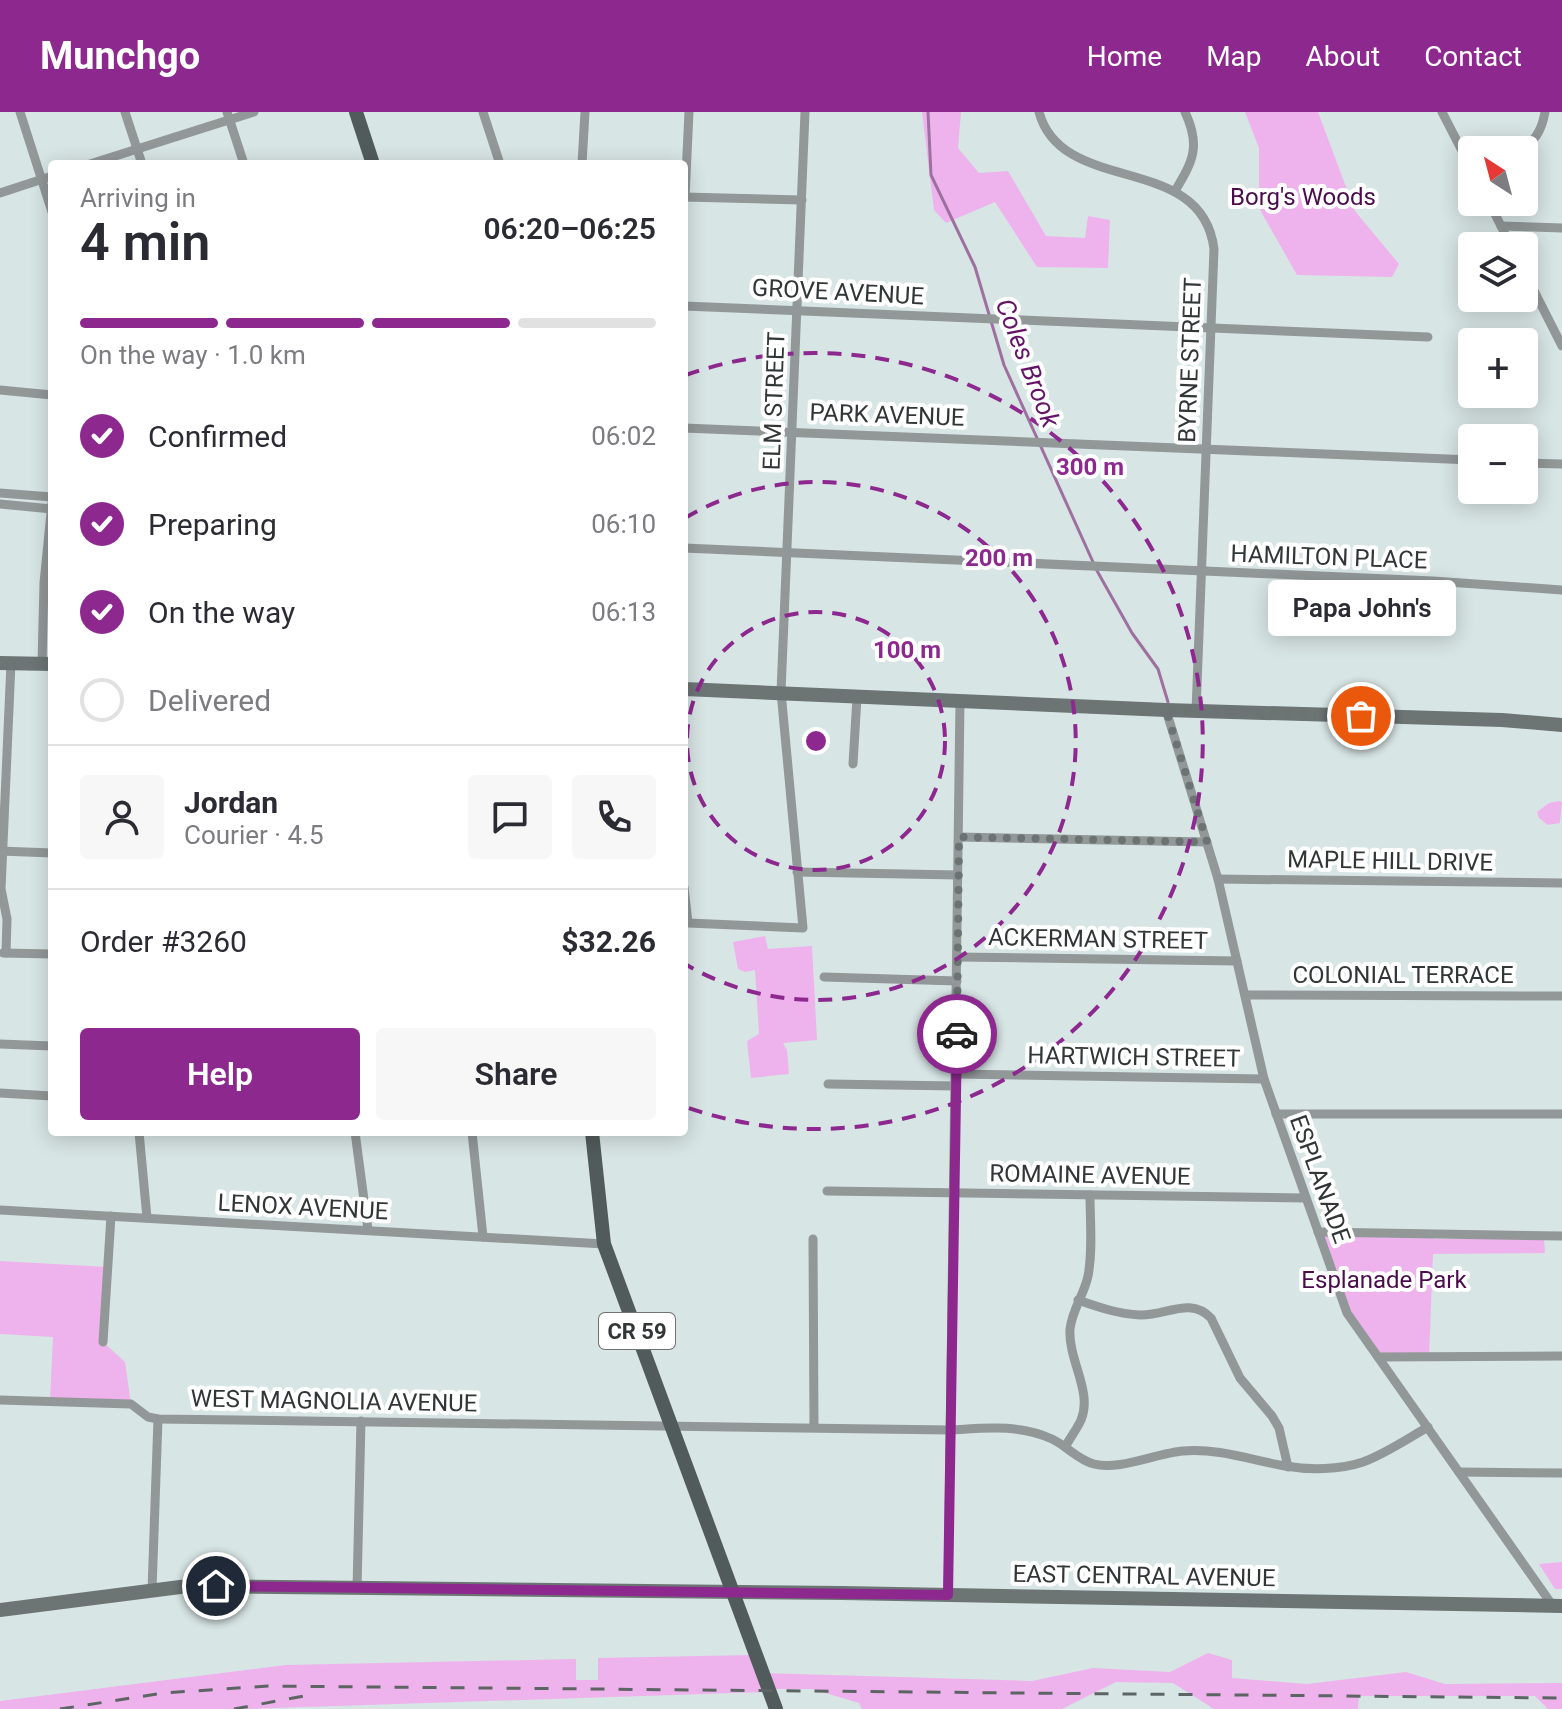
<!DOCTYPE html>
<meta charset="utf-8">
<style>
:root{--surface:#fff;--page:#f7f7f7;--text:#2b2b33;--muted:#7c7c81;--line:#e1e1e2;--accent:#8d288f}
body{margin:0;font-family:Roboto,sans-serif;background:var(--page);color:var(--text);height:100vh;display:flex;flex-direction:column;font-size:30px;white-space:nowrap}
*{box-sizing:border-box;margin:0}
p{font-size:26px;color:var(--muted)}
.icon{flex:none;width:44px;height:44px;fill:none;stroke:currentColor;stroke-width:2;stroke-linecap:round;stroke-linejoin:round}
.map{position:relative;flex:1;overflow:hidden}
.panel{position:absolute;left:48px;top:48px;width:640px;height:976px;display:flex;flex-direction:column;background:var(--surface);border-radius:8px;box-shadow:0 4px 20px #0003}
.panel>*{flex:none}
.needle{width:52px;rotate:324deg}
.buttons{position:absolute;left:1458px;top:24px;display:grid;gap:16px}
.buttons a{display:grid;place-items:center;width:80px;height:80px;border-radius:8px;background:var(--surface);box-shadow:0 4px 20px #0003;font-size:40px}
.pin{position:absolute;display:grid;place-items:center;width:68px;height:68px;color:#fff;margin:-34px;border:4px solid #fff;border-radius:50%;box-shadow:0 2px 8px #0007}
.courier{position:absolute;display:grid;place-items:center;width:80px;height:80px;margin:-40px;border:6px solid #8d288f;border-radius:50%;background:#fff;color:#222;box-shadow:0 2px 10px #0007}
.bubble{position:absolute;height:56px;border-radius:8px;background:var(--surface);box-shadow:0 4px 20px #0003;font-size:26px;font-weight:600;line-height:56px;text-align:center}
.overview em{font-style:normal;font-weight:600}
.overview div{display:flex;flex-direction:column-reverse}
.overview{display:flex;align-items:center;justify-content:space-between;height:136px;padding:0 32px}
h1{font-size:52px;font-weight:600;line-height:60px}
.bar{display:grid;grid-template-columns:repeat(4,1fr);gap:12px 8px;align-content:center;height:96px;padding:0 32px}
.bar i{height:10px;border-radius:6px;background:var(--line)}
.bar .active{background:var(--accent)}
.bar p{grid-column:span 4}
.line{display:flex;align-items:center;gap:20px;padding:0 32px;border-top:2px solid var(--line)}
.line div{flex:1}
.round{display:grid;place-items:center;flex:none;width:84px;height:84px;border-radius:8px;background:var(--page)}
ol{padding:0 32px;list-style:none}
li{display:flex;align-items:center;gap:24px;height:88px}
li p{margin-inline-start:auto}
li .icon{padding:8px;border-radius:50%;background:var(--accent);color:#fff;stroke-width:4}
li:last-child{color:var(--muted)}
li i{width:44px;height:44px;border:4px solid var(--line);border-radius:50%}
.button{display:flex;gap:16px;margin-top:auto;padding:16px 32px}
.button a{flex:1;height:92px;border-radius:8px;background:var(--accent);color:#fff;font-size:32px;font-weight:600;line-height:92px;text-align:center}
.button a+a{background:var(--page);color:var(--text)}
header{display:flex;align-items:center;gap:48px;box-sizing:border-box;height:112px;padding:0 40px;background:var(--accent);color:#fff}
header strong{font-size:38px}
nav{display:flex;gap:44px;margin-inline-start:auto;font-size:28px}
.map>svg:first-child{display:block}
</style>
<header>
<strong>Munchgo</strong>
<nav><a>Home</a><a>Map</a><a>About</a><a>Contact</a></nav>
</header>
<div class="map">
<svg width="1562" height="1597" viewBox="0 0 1562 1597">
<rect width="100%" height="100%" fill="#d8e5e5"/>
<g fill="#eeb3ed">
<polygon points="922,0 961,0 958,36 979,61 1008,59 1046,124 1085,126 1088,104 1110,108 1108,156 1037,155 995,90 946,111 934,98"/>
<polygon points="1245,0 1318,0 1355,99 1399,152 1392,165 1297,163 1259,96 1259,36"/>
<polygon points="1559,689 1562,690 1560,711 1548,713 1539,706 1537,700 1549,691"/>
<polygon points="765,824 768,837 812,834 817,928 783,931 787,938 789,962 751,966 747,929 759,922 755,858 745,860 738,857 733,830"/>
<polygon points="1318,1120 1433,1122 1434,1127 1544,1127 1545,1141 1433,1142 1429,1245 1378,1245 1347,1201"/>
<polygon points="0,1149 108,1155 103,1230 125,1250 131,1292 50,1289 53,1225 0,1222"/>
<polygon points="1562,1450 1562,1477 1555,1477 1539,1452"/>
<polygon points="1208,1541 1232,1548 1232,1566 1307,1572 1406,1560 1445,1572 1562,1571 1562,1597 1548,1597 1535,1584 1359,1584 1358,1597 1214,1597 1173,1571 1116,1570 1062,1597 862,1597 859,1591 812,1577 769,1577 763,1561 1032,1569 1093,1556 1170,1560"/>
<polygon points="752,1543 765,1580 247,1597 0,1597 0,1589 286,1553 576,1547 576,1568 598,1568 598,1546"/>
</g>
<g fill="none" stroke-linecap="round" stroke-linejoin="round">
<g stroke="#9e709f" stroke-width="3">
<polyline points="928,0 931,63 975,155 1004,253 1093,450"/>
<polyline points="1096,457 1132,521 1158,557 1168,590"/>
</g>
<g stroke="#929798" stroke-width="9">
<polyline points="20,0 52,100"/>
<polyline points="125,0 142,52"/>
<polyline points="227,0 244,52"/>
<polyline points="483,0 500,52"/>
<path d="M1039,0C1062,85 1202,39 1214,137L1196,599"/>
<polyline points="1442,0 1472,58"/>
<path d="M1461,36C1501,37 1536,51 1545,0"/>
<polyline points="90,52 254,0"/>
<polyline points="582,52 585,0"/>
<path d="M1175,79C1193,49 1201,34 1185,0"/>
<polyline points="0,81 52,64"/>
<polyline points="684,85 802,88"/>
<polyline points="685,85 689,0"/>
<polyline points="1489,90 1511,134"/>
<polyline points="1501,114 1562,116"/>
<polyline points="1524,159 1562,234"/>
<polyline points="684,194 1428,225"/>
<polyline points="0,278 52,283"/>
<polyline points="684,316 1472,348"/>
<polyline points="1524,351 1562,352"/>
<polyline points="0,381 52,385"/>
<polyline points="0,392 52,397"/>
<polyline points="684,436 1433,469 1562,478"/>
<polyline points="42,552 44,471 52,391"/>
<polyline points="1166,598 1218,767 1264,967 1347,1201 1553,1494"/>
<polyline points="853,652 857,585"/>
<polyline points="959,725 1207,730"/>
<polyline points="0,739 52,741"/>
<polyline points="797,760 958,763"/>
<polyline points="1218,767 1562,771"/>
<polyline points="684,775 688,811 803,816 781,580 805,0"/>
<polyline points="3,841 52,842"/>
<polyline points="6,841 7,807 1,777 11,551"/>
<polyline points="958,845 1237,849"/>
<polyline points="824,865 957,869"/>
<polyline points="1245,883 1562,884"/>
<polyline points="0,932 52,934"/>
<polyline points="956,962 1264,967"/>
<polyline points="828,972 956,974"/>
<polyline points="0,981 52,984"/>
<polyline points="1276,1002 1562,1002"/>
<polyline points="139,1020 147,1106"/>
<polyline points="355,1020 368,1118"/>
<polyline points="472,1020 483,1125"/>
<polyline points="827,1079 1305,1086"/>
<polyline points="0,1098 604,1132"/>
<polyline points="1318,1120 1562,1124"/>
<polyline points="813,1127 814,1315"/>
<path d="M1078,1188C1098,1195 1118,1202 1140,1203C1166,1204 1190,1184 1211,1206L1240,1266L1272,1304L1279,1316L1288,1355"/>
<polyline points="103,1230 111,1104"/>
<polyline points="1378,1245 1562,1244"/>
<path d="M0,1288L131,1292L148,1305L158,1307L951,1318C985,1316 1020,1312 1052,1327C1067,1334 1078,1348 1094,1352C1118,1359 1157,1341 1183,1339C1218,1336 1251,1348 1285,1354C1309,1358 1340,1358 1363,1350C1385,1342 1407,1327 1428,1315"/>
<path d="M1065,1335C1070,1326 1077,1317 1081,1308C1093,1280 1068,1248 1070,1217C1072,1198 1084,1183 1088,1164C1093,1139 1090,1109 1090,1083"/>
<polyline points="1459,1360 1562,1361"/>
<polyline points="357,1477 361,1309"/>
<polyline points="152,1478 158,1307"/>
<polyline points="948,1483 960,589"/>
</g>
<g stroke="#6c7474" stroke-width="14">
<polyline points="0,551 52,552"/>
<polyline points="684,577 1166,598 1502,608 1562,613"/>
<polyline points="0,1498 188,1474 842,1481 1562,1494"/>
</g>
<g stroke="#525b5b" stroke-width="14">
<polyline points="356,0 373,52"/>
<polyline points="592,1020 604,1132 776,1597"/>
</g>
<g stroke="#5d6464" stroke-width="3" stroke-dasharray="14 14" stroke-linecap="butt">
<polyline points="60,1597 164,1581 268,1574 1562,1586"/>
<polyline points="234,1597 309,1583"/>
</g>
</g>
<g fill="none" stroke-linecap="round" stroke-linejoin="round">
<polyline stroke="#6b7373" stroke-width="8" stroke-dasharray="0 14.4" points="957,922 959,725 1207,730 1166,598 1361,604"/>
<polyline stroke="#8d288f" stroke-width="10" points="216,1474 948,1483 957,922"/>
</g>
<g fill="none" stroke="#8d288f" stroke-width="4" stroke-dasharray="14 10">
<circle cx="816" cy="629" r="129"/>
<path d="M685 406A259 259 0 1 1 685 852"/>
<path d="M686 263A388 388 0 1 1 686 995"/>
</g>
<g text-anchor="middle" stroke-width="8" stroke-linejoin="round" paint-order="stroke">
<rect fill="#fff" stroke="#6f7272" stroke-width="2" x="599" y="1201" width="76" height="36" rx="6"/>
<g font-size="22" font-weight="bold" fill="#313636">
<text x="637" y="1227">CR 59</text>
</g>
<g font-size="24" fill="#4a0c4b" stroke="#fff">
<text x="1303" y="93">Borg's Woods</text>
<text x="1384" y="1176">Esplanade Park</text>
</g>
<g font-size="24" fill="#313636" stroke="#fff">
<text transform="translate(838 180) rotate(3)" y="8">GROVE AVENUE</text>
<text transform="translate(1190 248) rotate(-88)" y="8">BYRNE STREET</text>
<text transform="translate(774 289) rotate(-88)" y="8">ELM STREET</text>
<text transform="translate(887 303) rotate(2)" y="8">PARK AVENUE</text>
<text transform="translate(1329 445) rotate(2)" y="8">HAMILTON PLACE</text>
<text transform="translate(1390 749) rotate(1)" y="8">MAPLE HILL DRIVE</text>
<text transform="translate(1098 827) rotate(1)" y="8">ACKERMAN STREET</text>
<text x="1403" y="871">COLONIAL TERRACE</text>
<text transform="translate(1134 945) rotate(1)" y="8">HARTWICH STREET</text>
<text transform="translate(1090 1063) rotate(1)" y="8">ROMAINE AVENUE</text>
<text transform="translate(1320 1067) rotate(70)" y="8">ESPLANADE</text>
<text transform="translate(303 1095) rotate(3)" y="8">LENOX AVENUE</text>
<text transform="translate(334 1289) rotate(1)" y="8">WEST MAGNOLIA AVENUE</text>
<text transform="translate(1144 1464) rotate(1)" y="8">EAST CENTRAL AVENUE</text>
</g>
<g font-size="26" font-style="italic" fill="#651367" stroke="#fff">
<text transform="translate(1028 251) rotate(69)" y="9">Coles Brook</text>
</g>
</g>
<circle cx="816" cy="629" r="12" fill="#8d288f" stroke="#fff" stroke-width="4"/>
<g font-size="24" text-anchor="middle" font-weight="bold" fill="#8d288f" stroke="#fff" stroke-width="8" stroke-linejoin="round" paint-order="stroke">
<text x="1090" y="363">300 m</text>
<text x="999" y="454">200 m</text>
<text x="907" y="546">100 m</text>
</g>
</svg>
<div class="buttons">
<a><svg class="needle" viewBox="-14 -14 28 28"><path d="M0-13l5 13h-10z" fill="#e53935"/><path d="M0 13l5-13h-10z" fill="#7c7c81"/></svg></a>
<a><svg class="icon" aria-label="layers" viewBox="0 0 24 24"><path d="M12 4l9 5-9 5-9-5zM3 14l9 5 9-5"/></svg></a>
<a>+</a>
<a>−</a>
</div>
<div class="pin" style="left:1361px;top:604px;background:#ea580c"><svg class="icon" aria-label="bag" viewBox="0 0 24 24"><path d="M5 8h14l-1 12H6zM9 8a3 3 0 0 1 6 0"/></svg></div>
<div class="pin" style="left:216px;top:1474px;background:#1f2937"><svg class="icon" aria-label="home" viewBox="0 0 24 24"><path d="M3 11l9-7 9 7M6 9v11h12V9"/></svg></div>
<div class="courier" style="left:957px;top:922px"><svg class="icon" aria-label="car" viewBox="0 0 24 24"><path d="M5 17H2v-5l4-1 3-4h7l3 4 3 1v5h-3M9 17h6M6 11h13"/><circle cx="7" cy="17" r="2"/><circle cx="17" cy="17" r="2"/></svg></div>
<div class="bubble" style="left:1268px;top:468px;width:188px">Papa John's</div>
<section class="panel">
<div class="overview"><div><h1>4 min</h1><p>Arriving in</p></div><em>06:20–06:25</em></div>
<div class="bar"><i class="active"></i><i class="active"></i><i class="active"></i><i></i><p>On the way · 1.0 km</p></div>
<ol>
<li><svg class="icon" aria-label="check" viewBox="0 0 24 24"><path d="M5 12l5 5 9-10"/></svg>Confirmed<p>06:02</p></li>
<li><svg class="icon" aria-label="check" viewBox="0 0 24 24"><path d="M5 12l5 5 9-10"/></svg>Preparing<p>06:10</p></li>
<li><svg class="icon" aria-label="check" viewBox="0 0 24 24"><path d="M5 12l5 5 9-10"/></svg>On the way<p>06:13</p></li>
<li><i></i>Delivered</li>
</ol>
<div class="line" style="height:144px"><a class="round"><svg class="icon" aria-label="person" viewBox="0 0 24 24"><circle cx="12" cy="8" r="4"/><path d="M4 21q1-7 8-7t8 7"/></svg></a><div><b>Jordan</b><p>Courier · 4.5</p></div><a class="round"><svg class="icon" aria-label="chat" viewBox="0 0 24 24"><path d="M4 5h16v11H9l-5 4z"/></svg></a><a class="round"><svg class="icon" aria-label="phone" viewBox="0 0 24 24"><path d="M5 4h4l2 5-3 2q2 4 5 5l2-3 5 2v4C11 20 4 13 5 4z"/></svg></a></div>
<div class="line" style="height:104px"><div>Order #3260</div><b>$32.26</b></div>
<div class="button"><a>Help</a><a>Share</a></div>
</section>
</div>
